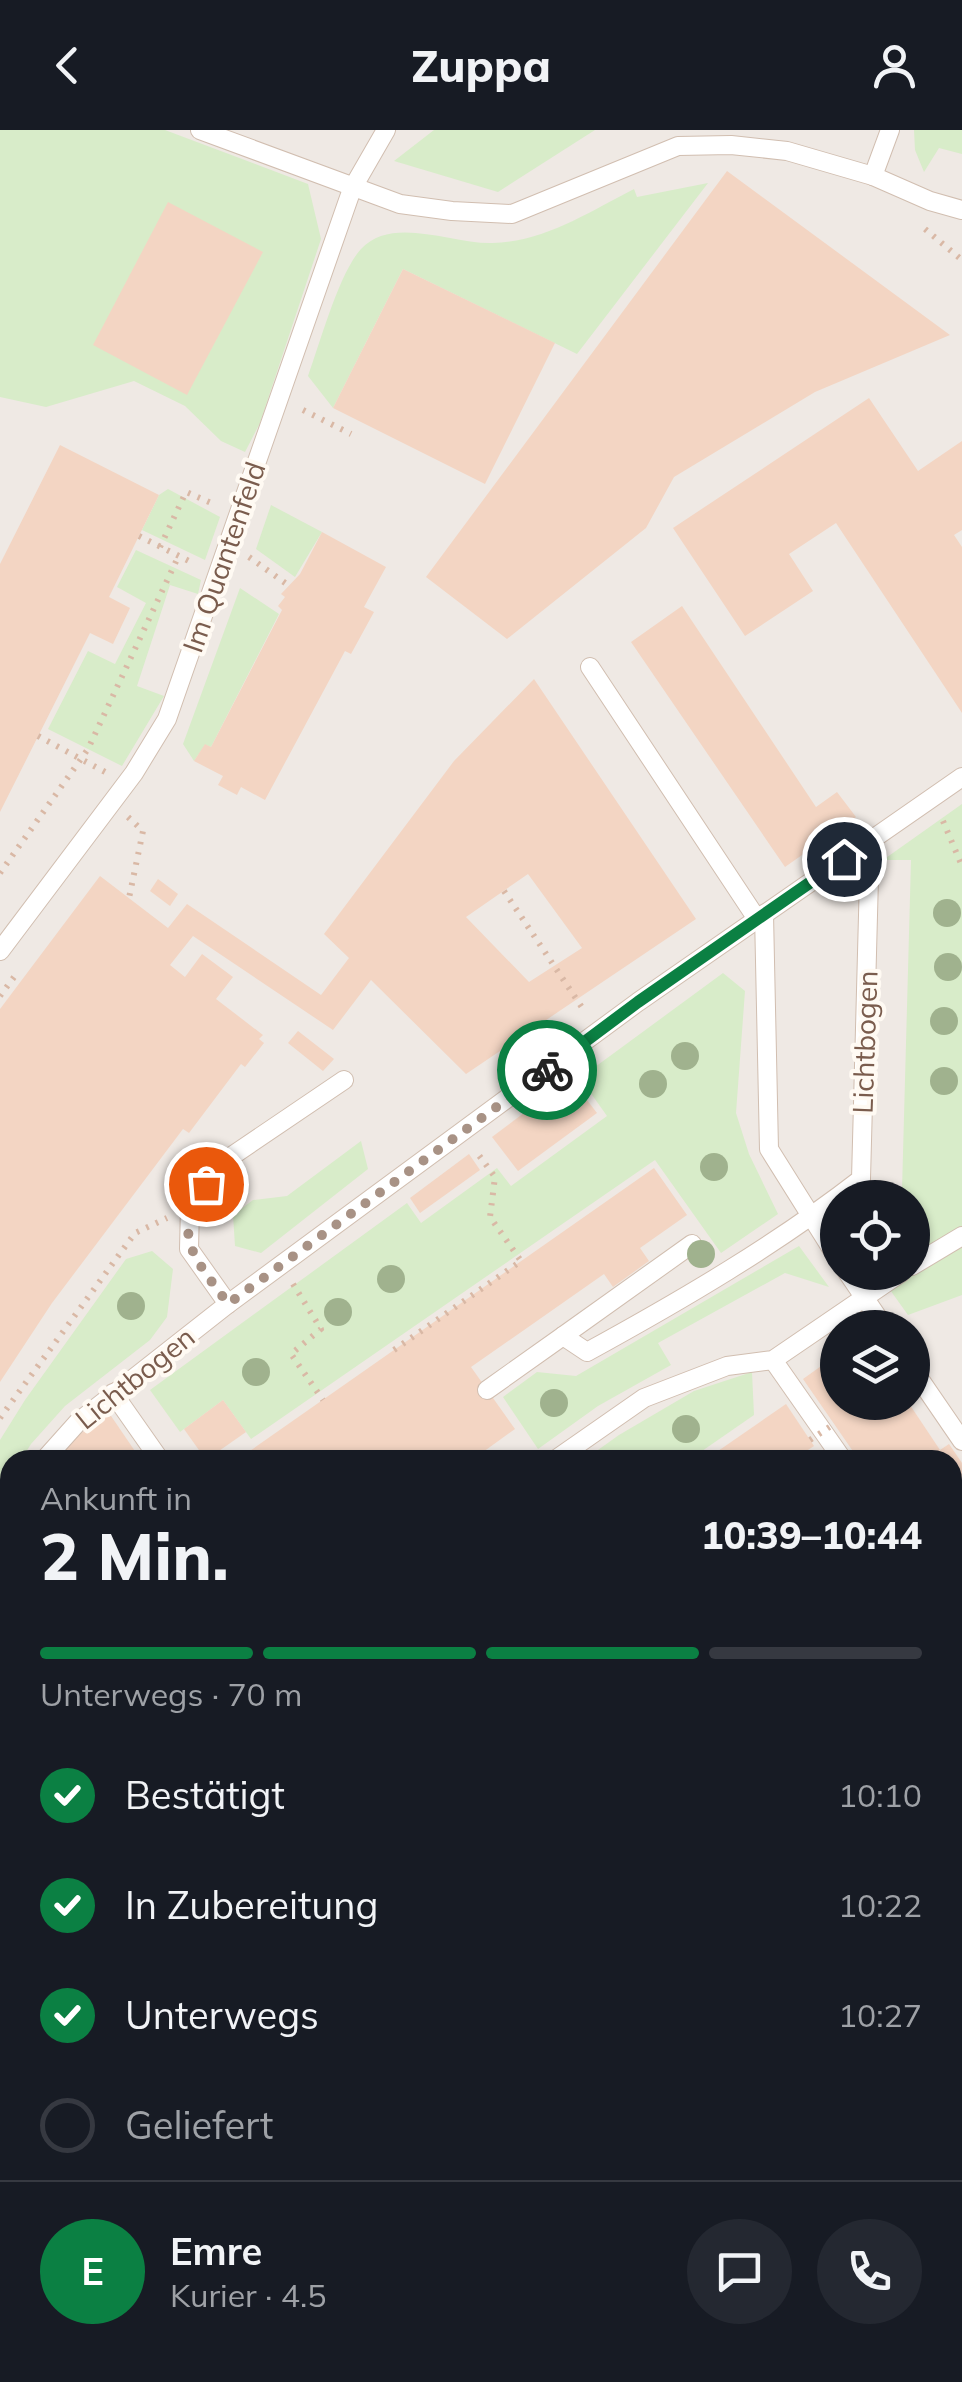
<!DOCTYPE html>
<html lang="de">
<meta charset="utf-8">
<style>
:root{--surface:#171b24;--page:#242831;--text:#f1f3f6;--muted:#9ea1a6;--line:#363941;--accent:#0b8043}
body{margin:0;font-family:Mulish,sans-serif;background:var(--page);color:var(--text);height:100vh;display:flex;flex-direction:column;font-size:38px;white-space:nowrap}
*{box-sizing:border-box;margin:0}
p{font-size:32px;color:var(--muted)}
.icon{flex:none;width:55px;height:55px;fill:none;stroke:currentColor;stroke-width:2;stroke-linecap:round;stroke-linejoin:round}
.map{position:relative;flex:1;overflow:hidden}
.sheet{position:absolute;left:0px;top:1320px;width:962px;height:932px;display:flex;flex-direction:column;background:var(--surface);border-radius:30px 30px 0 0;box-shadow:0 2px 8px #0004}
.sheet>*{flex:none}
.tools{position:absolute;left:820px;top:1050px;display:grid;gap:20px}
.tools a{display:grid;place-items:center;width:110px;height:110px;border-radius:50%;background:var(--surface);box-shadow:0 2px 8px #0004;font-size:50px}
.pin{position:absolute;display:grid;place-items:center;width:85px;height:85px;color:#fff;margin:-42px;border:5px solid #fff;border-radius:50%;box-shadow:0 2px 10px #0007}
.courier{position:absolute;display:grid;place-items:center;width:100px;height:100px;margin:-50px;border:8px solid #0b8043;border-radius:50%;background:#fff;color:#222;box-shadow:0 2px 12px #0007}
.head em{font-style:normal;font-weight:800}
.head div{display:flex;flex-direction:column-reverse}
.head{display:flex;align-items:center;justify-content:space-between;height:170px;padding:0 40px}
h1{font-size:65px;font-weight:800;line-height:75px}
.bar{display:grid;grid-template-columns:repeat(4,1fr);gap:15px 10px;align-content:center;height:120px;padding:0 40px}
.bar i{height:12px;border-radius:8px;background:var(--line)}
.bar .current{background:var(--accent)}
.bar p{grid-column:span 4}
.line{display:flex;align-items:center;gap:25px;padding:0 40px;border-top:2px solid var(--line)}
.line div{flex:1}
.round{display:grid;place-items:center;flex:none;width:105px;height:105px;border-radius:52px;background:var(--page)}
ol{padding:0 40px;list-style:none}
li{display:flex;align-items:center;gap:30px;height:110px}
li p{margin-inline-start:auto}
li .icon{padding:10px;border-radius:50%;background:var(--accent);color:#fff;stroke-width:4}
li:last-child{color:var(--muted)}
li i{width:55px;height:55px;border:5px solid var(--line);border-radius:50%}
header{display:flex;justify-content:space-between;align-items:center;height:130px;padding:0 40px;background:var(--surface);font-size:45px;font-weight:800}
.map>svg:first-child{display:block}
</style>
<header><svg class="icon" aria-label="back" viewBox="0 0 24 24"><path d="M15 5l-7 7 7 7"/></svg>Zuppa<svg class="icon" aria-label="person" viewBox="0 0 24 24"><circle cx="12" cy="8" r="4"/><path d="M4 21q1-7 8-7t8 7"/></svg></header>
<div class="map">
<svg width="962" height="2252" viewBox="0 0 962 2252">
<rect width="100%" height="100%" fill="#fdf6ec"/>
<path fill="#efe9e4" fill-rule="evenodd" d="M0,0H962V2252H0ZM838,1068H912V1142H838ZM838,1198H912V1272H838ZM10,1330H952V2242H10Z"/>
<g fill="#d8ecc9">
<polygon points="0,0 165,0 308,54 321,109 260,293 245,322 221,311 185,276 134,251 46,277 0,267"/>
<polygon points="434,0 595,0 498,62 394,31"/>
<polygon points="914,0 962,0 962,24 939,18 924,42 915,20"/>
<path d="M708,53L577,224L403,139L333,278L308,246C320,213 339,143 361,119C392,85 452,114 492,113C544,112 589,82 634,59L637,67Z"/>
<polygon points="168,359 220,387 205,430 142,400 159,365"/>
<polygon points="271,375 322,402 295,447 256,419"/>
<polygon points="136,420 201,450 198,464 170,455 137,556 164,566 122,636 48,599 88,521 115,534 146,473 117,457"/>
<polygon points="240,458 279,484 211,617 205,615 194,631 183,614"/>
<polygon points="962,674 962,1165 908,1185 878,1143 912,1142 912,1068 887,1067 902,1060 911,730 883,730"/>
<polygon points="723,843 745,861 736,983 749,1024 778,1084 721,1123 655,1030 251,1309 223,1270 180,1302 150,1260 407,1073 421,1093 497,1038 511,1056 607,986 580,948"/>
<polygon points="361,1011 368,1039 261,1123 235,1116 233,1085 253,1070 287,1066"/>
<polygon points="799,1116 829,1157 785,1143 658,1213 671,1235 598,1276 538,1319 503,1267 537,1242 576,1246"/>
<polygon points="152,1121 173,1139 167,1187 150,1210 65,1276 31,1314 21,1330 10,1330 10,1349 0,1366 0,1310 25,1270 126,1129"/>
<polygon points="752,1242 754,1285 689,1330 584,1330 619,1305 694,1261"/>
</g>
<g fill="#f3d5c3" fill-rule="evenodd">
<polygon points="727,41 950,205 815,262 674,347 646,398 507,509 426,447"/>
<polygon points="168,72 263,122 187,265 93,215"/>
<polygon points="403,139 555,213 485,354 333,278"/>
<polygon points="869,268 918,341 962,311 962,400 954,405 962,417 962,583 836,393 789,424 813,461 745,506 673,398"/>
<polygon points="60,315 159,365 109,467 130,478 113,514 90,503 0,682 0,434"/>
<polygon points="322,402 386,437 364,477 374,482 351,524 345,521 265,670 241,657 237,665 218,655 223,646 194,631 205,614 211,617 282,480 278,476 285,467 281,464 300,444"/>
<polygon points="682,476 816,677 837,662 856,687 785,737 631,512"/>
<path d="M534,549L696,789L466,944L371,850L333,900L193,806L170,835L185,847L202,824L233,847L216,869L263,905L259,909L264,913L245,937L241,934L189,1003L183,999L52,1173L0,1252V879L100,746L168,798L187,774L321,865L349,828L324,804L454,631ZM528,744L582,818L529,852L466,787Z"/>
<polygon points="158,749 178,764 170,776 150,761"/>
<polygon points="298,901 334,929 323,941 288,913"/>
<polygon points="570,948 597,983 518,1041 492,1007"/>
<polygon points="469,1024 480,1040 420,1083 410,1068"/>
<polygon points="654,1038 687,1085 640,1118 649,1131 613,1157 604,1144 471,1237 515,1299 472,1330 237,1330"/>
<polygon points="838,1224 838,1272 908,1272 940,1320 949,1314 962,1333 962,1472 958,1475 952,1466 952,1330 859,1330 803,1249"/>
<polygon points="223,1270 246,1302 206,1330 184,1299"/>
<polygon points="786,1274 814,1316 793,1330 705,1330"/>
<polygon points="109,1283 141,1330 56,1330 76,1307"/>
<polygon points="962,1531 962,1628 957,1636 952,1633 952,1545"/>
<polygon points="0,1671 10,1684 10,1734 0,1741"/>
<polygon points="962,1696 962,1807 952,1793 952,1712"/>
<polygon points="10,1809 10,1905 0,1912 0,1816"/>
<polygon points="962,1822 962,1857 952,1864 952,1829"/>
<polygon points="962,1943 962,2231 952,2237 952,1950"/>
<polygon points="0,1983 10,1998 10,2201 0,2186"/>
<polygon points="516,2242 878,2242 864,2252 523,2252"/>
</g>
<g fill="none" stroke-linecap="round" stroke-linejoin="round">
<defs>
<g id="lane">
<polyline points="200,0 400,74 452,81 512,84 678,16 731,15 787,21 873,46 930,71 962,80"/>
<polyline points="873,46 890,0"/>
<polyline points="590,537 757,789"/>
<polyline points="764,784 769,1019 838,1129"/>
<polyline points="0,821 134,643 167,589 352,59 386,0"/>
<polyline points="912,1136 962,1106"/>
<polyline points="847,1142 885,1198"/>
<polyline points="228,1174 189,1119 190,1077 223,1032 344,950"/>
<polyline points="563,1206 692,1114"/>
<polyline points="773,1230 843,1330"/>
<polyline points="912,1238 962,1311"/>
<path d="M487,1260L563,1206L587,1222C682,1170 776,1115 861,1049L870,710"/>
<polyline points="113,1263 160,1330"/>
<polyline points="44,1330 78,1292 228,1174 638,872 962,647"/>
<polyline points="555,1330 644,1268 727,1236 773,1230 902,1142"/>
<polyline points="0,1442 10,1401"/>
<polyline points="952,1520 962,1507"/>
<polyline points="0,1536 10,1573"/>
<polyline points="0,1778 10,1771"/>
<polyline points="952,1896 962,1890"/>
<polyline points="323,2252 337,2242"/>
</g>
</defs>
<use href="#lane" stroke="#d1beb0" stroke-width="20"/>
<g stroke="#d9b8a5" stroke-width="6" stroke-dasharray="2.5 8" stroke-linecap="butt">
<polyline points="925,99 962,130"/>
<polyline points="303,280 351,304"/>
<polyline points="139,406 195,434"/>
<polyline points="160,417 186,362 216,375"/>
<polyline points="249,427 288,455"/>
<polyline points="38,606 107,643"/>
<polyline points="128,687 143,701 129,768"/>
<polyline points="943,691 962,736"/>
<polyline points="0,743 88,619 179,425"/>
<polyline points="504,761 585,882"/>
<polyline points="0,866 17,843"/>
<polyline points="293,1154 321,1199 291,1224 323,1270"/>
<polyline points="394,1220 521,1131 490,1087 495,1047 475,1020"/>
<polyline points="0,1288 135,1103 167,1088"/>
<polyline points="952,1690 962,1675"/>
</g>
<use href="#lane" stroke="#fff" stroke-width="18"/>
<polyline stroke="#d9b8a5" stroke-width="6" stroke-dasharray="2.5 8" stroke-linecap="butt" points="810,1310 834,1294"/>
</g>
<g fill="#a0b28e">
<circle cx="947" cy="783" r="14"/>
<circle cx="948" cy="837" r="14"/>
<circle cx="944" cy="891" r="14"/>
<circle cx="685" cy="926" r="14"/>
<circle cx="944" cy="951" r="14"/>
<circle cx="653" cy="954" r="14"/>
<circle cx="714" cy="1037" r="14"/>
<circle cx="701" cy="1124" r="14"/>
<circle cx="391" cy="1149" r="14"/>
<circle cx="131" cy="1176" r="14"/>
<circle cx="338" cy="1182" r="14"/>
<circle cx="256" cy="1242" r="14"/>
<circle cx="554" cy="1273" r="14"/>
<circle cx="686" cy="1299" r="14"/>
</g>
<g fill="none" stroke-linecap="round" stroke-linejoin="round">
<path stroke="#a89285" stroke-width="10" stroke-dasharray="0 18" d="M206,1054C169,1106 196,1129 228,1174L547,940"/>
<polyline stroke="#0b8043" stroke-width="12" points="547,940 638,872 844,729"/>
</g>
<g text-anchor="middle" stroke-width="8" stroke-linejoin="round" paint-order="stroke">
<g font-size="28" fill="#7a5c4d" stroke="#fffaf3">
<text transform="translate(224 427) rotate(-71)" y="10">Im Quantenfeld</text>
<text transform="translate(865 912) rotate(-88)" y="10">Lichtbogen</text>
<text transform="translate(135 1248) rotate(-39)" y="10">Lichtbogen</text>
</g>
</g>
</svg>
<div class="tools">
<a><svg class="icon" aria-label="locate" viewBox="0 0 24 24"><circle cx="12" cy="12" r="6"/><path d="M12 2v4M12 18v4M2 12h4M18 12h4"/></svg></a>
<a><svg class="icon" aria-label="layers" viewBox="0 0 24 24"><path d="M12 4l9 5-9 5-9-5zM3 14l9 5 9-5"/></svg></a>
</div>
<div class="pin" style="left:206px;top:1054px;background:#ea580c"><svg class="icon" aria-label="bag" viewBox="0 0 24 24"><path d="M5 8h14l-1 12H6zM9 8a3 3 0 0 1 6 0"/></svg></div>
<div class="pin" style="left:844px;top:729px;background:#1f2937"><svg class="icon" aria-label="home" viewBox="0 0 24 24"><path d="M3 11l9-7 9 7M6 9v11h12V9"/></svg></div>
<div class="courier" style="left:547px;top:940px"><svg class="icon" aria-label="bike" viewBox="0 0 24 24"><circle cx="6" cy="16" r="4"/><circle cx="18" cy="16" r="4"/><path d="M6 16l4-8h5l3 8M10 8l3 8H6M13 5h3"/></svg></div>
<section class="sheet">
<div class="head"><div><h1>2 Min.</h1><p>Ankunft in</p></div><em>10:39–10:44</em></div>
<div class="bar"><i class="current"></i><i class="current"></i><i class="current"></i><i></i><p>Unterwegs · 70 m</p></div>
<ol>
<li><svg class="icon" aria-label="check" viewBox="0 0 24 24"><path d="M5 12l5 5 9-10"/></svg>Bestätigt<p>10:10</p></li>
<li><svg class="icon" aria-label="check" viewBox="0 0 24 24"><path d="M5 12l5 5 9-10"/></svg>In Zubereitung<p>10:22</p></li>
<li><svg class="icon" aria-label="check" viewBox="0 0 24 24"><path d="M5 12l5 5 9-10"/></svg>Unterwegs<p>10:27</p></li>
<li><i></i>Geliefert</li>
</ol>
<div class="line" style="height:180px"><b class="round" style="background:var(--accent);color:#fff">E</b><div><b>Emre</b><p>Kurier · 4.5</p></div><a class="round"><svg class="icon" aria-label="chat" viewBox="0 0 24 24"><path d="M4 5h16v11H9l-5 4z"/></svg></a><a class="round"><svg class="icon" aria-label="phone" viewBox="0 0 24 24"><path d="M5 4h4l2 5-3 2q2 4 5 5l2-3 5 2v4C11 20 4 13 5 4z"/></svg></a></div>
</section>
</div>
